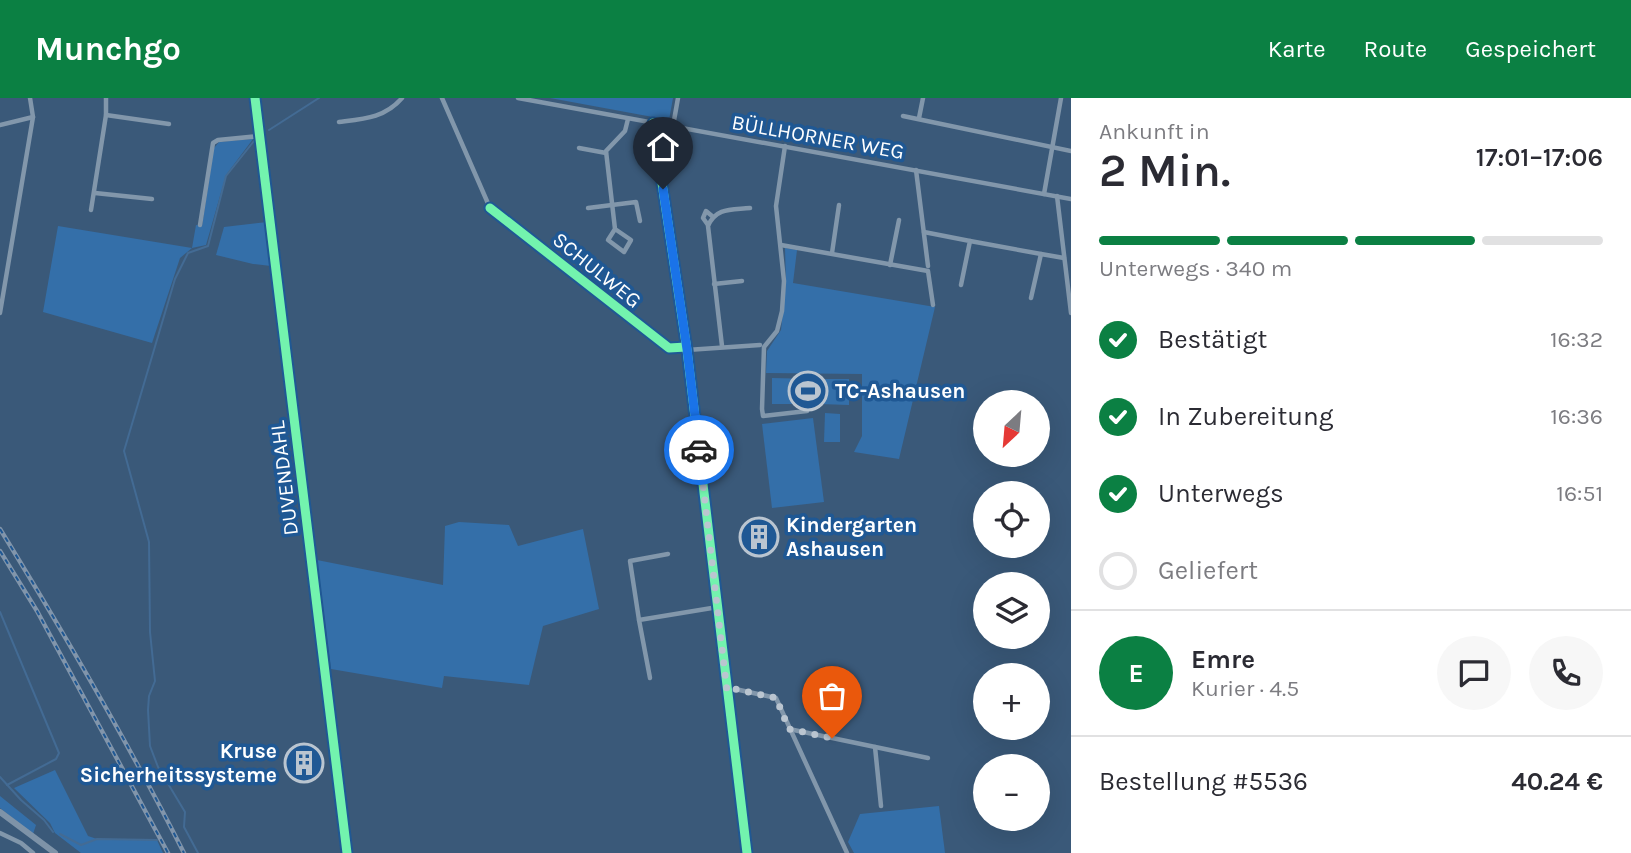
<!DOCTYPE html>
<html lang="de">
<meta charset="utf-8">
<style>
:root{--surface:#fff;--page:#f7f7f7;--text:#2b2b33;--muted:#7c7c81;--line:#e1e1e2;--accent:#0b8043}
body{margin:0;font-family:Karla,sans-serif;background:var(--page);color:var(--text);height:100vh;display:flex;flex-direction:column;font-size:26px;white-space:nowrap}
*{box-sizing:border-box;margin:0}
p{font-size:23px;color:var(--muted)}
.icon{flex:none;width:38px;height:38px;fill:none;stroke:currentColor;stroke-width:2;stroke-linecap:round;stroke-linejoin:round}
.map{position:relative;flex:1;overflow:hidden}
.side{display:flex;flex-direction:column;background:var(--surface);width:560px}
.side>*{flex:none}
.needle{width:46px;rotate:206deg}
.tools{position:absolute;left:973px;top:292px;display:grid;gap:14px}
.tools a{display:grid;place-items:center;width:77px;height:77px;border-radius:50%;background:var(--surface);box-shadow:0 7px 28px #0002;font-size:35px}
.pin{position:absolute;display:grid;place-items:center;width:60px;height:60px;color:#fff;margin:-72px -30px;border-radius:50% 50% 50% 0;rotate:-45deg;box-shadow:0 0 7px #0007}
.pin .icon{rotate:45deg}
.courier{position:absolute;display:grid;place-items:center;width:70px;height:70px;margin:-35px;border:5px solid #1a73e8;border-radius:50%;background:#fff;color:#222;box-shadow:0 2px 9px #0007}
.overview em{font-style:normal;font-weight:600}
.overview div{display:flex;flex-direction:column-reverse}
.overview{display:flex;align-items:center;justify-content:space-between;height:119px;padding:0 28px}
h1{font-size:46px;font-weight:600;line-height:52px}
.bar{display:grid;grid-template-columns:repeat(4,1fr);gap:10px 7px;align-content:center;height:84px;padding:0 28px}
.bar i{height:9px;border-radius:5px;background:var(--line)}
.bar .current{background:var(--accent)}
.bar p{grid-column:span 4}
.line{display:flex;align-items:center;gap:18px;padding:0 28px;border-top:2px solid var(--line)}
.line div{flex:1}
.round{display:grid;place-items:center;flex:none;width:74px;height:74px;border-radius:37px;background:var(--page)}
ol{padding:0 28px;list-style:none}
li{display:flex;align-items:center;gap:21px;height:77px}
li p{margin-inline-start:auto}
li .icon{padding:7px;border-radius:50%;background:var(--accent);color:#fff;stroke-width:4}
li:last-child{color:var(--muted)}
li i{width:38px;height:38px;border:4px solid var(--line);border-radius:50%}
header{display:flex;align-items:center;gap:42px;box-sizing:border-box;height:98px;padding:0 35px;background:var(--accent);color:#fff}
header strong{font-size:33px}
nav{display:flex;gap:38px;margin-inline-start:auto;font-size:24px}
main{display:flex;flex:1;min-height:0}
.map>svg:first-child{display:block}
</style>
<header>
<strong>Munchgo</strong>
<nav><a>Karte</a><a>Route</a><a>Gespeichert</a></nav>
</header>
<main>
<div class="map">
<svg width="1071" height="755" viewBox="0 0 1071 755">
<rect width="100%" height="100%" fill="#3a5979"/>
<g fill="#346fa9">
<polygon points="550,0 673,0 669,22"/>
<polygon points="253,41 226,77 206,147 192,150 180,160 152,245 43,214 58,128 192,150 196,127 202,128 214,50 219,44"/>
<polygon points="267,124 271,168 253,166 216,157 224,129"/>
<polygon points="785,150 797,152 793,185 935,209 899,361 854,354 862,338 862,276 766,275 767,253 781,232 786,184"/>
<polygon points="772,280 815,281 815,306 772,306"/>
<polygon points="820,281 849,281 849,307 820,306"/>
<polygon points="825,315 840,316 840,344 824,344"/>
<polygon points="813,320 824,404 772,410 762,326"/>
<polygon points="459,424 509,427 518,448 583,431 599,511 543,528 529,587 444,578 442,590 331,571 317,462 443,487 445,428"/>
<polygon points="55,672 88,738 97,741 157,742 163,755 81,755 55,735 50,725 14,690"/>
<polygon points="0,698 36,727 33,736 0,710"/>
<polygon points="939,708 945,755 854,755 848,744 860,716"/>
</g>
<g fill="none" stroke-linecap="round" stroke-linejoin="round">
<g stroke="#436b94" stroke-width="2">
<polyline points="269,32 319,0"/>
<polyline points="0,514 59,655 56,661 7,687"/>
<polyline points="0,679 21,702 44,722 53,734"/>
<polyline points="60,736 81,747 97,741 157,742"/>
<polyline points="198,755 184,729 185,714 158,669 150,648 148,612 149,598 155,583 150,534 149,444 124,353 175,181 188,155 208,148 226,78 254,43"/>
</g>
<g stroke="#8297ab" stroke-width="4.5">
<polyline points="442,0 490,110"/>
<polyline points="518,0 1071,101"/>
<polyline points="106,17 169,26"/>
<polyline points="903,18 1071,53"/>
<polyline points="919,20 923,0"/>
<path d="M339,24C363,21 385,20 402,0"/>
<polyline points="653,25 687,252 747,755"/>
<polyline points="0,27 33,19"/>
<polyline points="673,28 678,0"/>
<polyline points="785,48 776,108 784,183 782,213 777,233 764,249 762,311 763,318 807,313"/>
<polyline points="579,50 606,55"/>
<polyline points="916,72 928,168"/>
<polyline points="95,95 152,101"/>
<polyline points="1044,96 1061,0"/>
<polyline points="1057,98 1071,215"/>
<polyline points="588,110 636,104 640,123"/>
<polyline points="91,112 106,17 106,0"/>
<polyline points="200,127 213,45 218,42 260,38"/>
<polyline points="708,127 703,120 706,113 712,118"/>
<polyline points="615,131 631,142 624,154 608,142 615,131 606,53 625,33 628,21"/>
<polyline points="924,134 970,143 961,187"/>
<polyline points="970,143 1041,156"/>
<polyline points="781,147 928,173 933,207"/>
<polyline points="832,155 839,107"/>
<polyline points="890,167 899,122"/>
<polyline points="714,186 742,183"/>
<polyline points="1031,200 1041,156 1064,160"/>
<polyline points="0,215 33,19 30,0"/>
<path d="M722,248L708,128C716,109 732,112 750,110"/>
<polyline points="687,252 760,247"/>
<polyline points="639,522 630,463 668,456"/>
<polyline points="650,580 639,522 718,509"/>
<polyline points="727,593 735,591 776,600 847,755"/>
<polyline points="789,631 928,660"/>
<polyline points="875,649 881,708"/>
<polyline points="0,735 21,745 33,755"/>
</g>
<polyline stroke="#8297ab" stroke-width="5" points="255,0 347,755"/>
<polyline stroke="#7e93a8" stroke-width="6" points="0,714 55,755"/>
<defs>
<g id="rail">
<path d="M0,431C65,537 128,644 184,755"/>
<polyline points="0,453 37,513 168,755"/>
</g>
</defs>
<use href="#rail" stroke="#8195ab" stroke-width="4.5"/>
<use href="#rail" stroke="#1f5894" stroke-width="2" stroke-dasharray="5" stroke-linecap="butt"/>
<defs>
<g id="cycleway">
<polyline points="255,0 347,755"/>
<polyline points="653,25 687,252 747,755"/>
<polyline points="490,110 669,250 686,249"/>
</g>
</defs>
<use href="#cycleway" stroke="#1f5894" stroke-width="13"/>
<use href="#cycleway" stroke="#73f3ae" stroke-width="9"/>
</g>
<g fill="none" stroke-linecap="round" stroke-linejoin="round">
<polyline stroke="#bac5d0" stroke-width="7" stroke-dasharray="0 12.6" points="699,352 727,593 735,591 776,600 789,631 832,640"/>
<polyline stroke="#1a73e8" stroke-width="9" points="663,91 687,251 699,352"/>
</g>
<defs>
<symbol id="stadium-ring" viewBox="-11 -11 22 22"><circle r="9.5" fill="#1f5894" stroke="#bac5d0" stroke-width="1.5"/><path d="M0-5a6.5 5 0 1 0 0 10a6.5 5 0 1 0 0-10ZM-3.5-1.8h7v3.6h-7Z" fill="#bac5d0"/></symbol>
<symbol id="building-ring" viewBox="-11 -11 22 22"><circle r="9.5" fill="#1f5894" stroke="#bac5d0" stroke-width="1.5"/><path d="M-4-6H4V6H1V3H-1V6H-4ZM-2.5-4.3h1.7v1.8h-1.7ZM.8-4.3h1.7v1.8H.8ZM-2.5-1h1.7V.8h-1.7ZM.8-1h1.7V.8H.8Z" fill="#bac5d0"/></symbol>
</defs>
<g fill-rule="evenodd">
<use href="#stadium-ring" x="786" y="271" width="44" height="44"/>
<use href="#building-ring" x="737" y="417" width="44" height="44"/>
<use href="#building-ring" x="282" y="643" width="44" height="44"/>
</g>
<g text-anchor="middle" stroke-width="7" stroke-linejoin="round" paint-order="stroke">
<g font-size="21" fill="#fff" stroke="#1f5894">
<text transform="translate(818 39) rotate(10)" y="7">BÜLLHORNER WEG</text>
<text transform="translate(597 172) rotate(39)" y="7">SCHULWEG</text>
<text transform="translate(284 380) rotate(-97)" y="7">DUVENDAHL</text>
</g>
<g font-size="21" font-weight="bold" fill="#fff" stroke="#1f5894" text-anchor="start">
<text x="835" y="300">TC-Ashausen</text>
<text x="786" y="434">Kindergarten<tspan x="786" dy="24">Ashausen</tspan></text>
<text x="277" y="660" text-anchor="end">Kruse<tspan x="277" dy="24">Sicherheitssysteme</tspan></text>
</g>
</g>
</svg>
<div class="tools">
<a><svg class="needle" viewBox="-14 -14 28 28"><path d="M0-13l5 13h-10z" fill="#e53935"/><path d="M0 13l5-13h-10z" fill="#7c7c81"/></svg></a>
<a><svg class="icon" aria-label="locate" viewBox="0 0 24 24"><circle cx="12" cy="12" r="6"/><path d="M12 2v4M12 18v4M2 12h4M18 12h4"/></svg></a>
<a><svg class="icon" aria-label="layers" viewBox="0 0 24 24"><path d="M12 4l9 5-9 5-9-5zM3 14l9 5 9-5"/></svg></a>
<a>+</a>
<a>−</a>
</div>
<div class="pin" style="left:832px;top:640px;background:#ea580c"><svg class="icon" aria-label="bag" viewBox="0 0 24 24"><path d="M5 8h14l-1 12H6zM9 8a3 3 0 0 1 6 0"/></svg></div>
<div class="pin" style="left:663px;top:91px;background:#1f2937"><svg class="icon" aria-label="home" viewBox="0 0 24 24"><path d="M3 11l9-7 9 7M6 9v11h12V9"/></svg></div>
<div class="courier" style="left:699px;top:352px"><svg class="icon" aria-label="car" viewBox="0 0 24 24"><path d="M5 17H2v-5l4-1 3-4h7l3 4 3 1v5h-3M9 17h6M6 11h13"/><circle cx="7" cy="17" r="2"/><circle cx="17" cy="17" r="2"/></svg></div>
</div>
<section class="side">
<div class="overview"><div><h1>2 Min.</h1><p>Ankunft in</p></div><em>17:01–17:06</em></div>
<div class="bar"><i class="current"></i><i class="current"></i><i class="current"></i><i></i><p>Unterwegs · 340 m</p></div>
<ol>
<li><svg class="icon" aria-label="check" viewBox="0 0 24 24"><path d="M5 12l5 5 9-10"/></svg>Bestätigt<p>16:32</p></li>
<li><svg class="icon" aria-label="check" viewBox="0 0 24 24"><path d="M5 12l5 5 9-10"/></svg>In Zubereitung<p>16:36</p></li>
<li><svg class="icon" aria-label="check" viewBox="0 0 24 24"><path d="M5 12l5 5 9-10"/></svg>Unterwegs<p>16:51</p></li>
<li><i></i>Geliefert</li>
</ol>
<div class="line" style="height:126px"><b class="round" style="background:var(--accent);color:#fff">E</b><div><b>Emre</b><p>Kurier · 4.5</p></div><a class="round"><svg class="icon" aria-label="chat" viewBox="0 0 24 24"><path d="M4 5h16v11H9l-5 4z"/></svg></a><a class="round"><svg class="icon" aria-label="phone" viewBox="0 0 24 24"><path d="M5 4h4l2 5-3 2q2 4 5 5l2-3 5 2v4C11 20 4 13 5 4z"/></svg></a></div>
<div class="line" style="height:91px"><div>Bestellung #5536</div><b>40.24 €</b></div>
</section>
</main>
